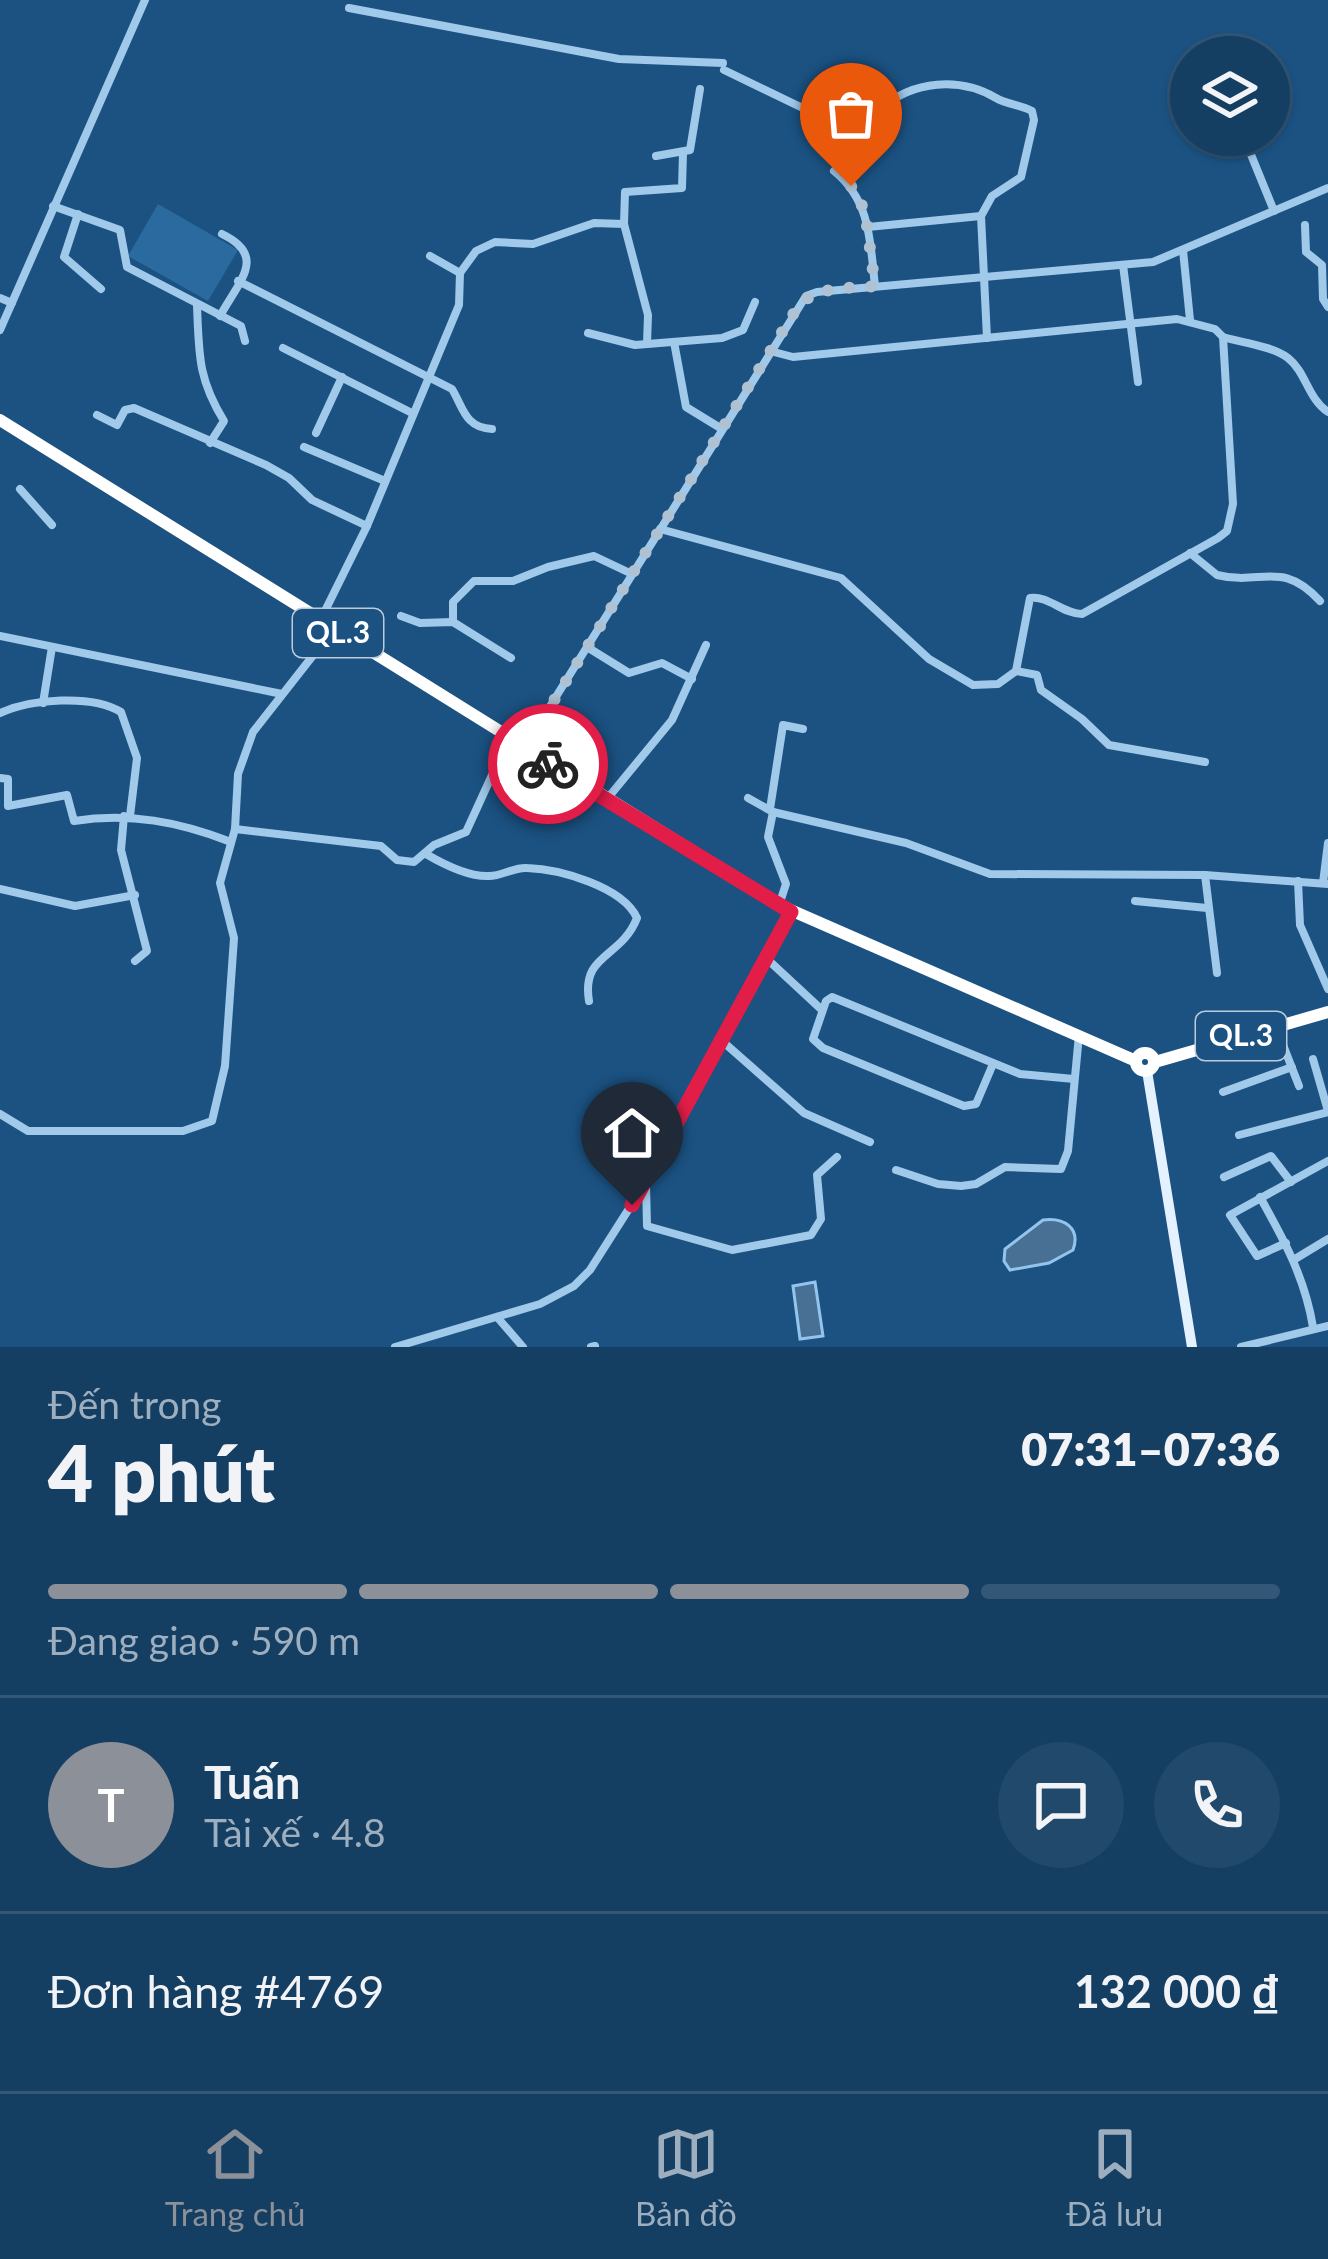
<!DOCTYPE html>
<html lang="vi">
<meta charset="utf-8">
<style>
:root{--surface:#143e62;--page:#21496b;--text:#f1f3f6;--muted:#9daebe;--line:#335777;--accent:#8c9099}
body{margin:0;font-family:Lato,sans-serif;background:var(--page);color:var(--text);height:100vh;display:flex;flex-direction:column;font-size:45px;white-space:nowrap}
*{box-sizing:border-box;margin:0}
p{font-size:39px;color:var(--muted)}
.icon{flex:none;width:66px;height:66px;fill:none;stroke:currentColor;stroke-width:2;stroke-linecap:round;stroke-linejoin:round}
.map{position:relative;height:1347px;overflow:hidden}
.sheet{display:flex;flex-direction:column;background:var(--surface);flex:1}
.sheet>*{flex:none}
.fabs{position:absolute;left:1170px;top:36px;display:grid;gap:24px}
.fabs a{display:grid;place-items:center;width:120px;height:120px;border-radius:50%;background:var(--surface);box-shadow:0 3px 9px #0004,0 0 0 3px var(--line);font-size:60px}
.pin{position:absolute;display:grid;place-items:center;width:102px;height:102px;color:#fff;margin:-123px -51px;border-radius:50% 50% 50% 0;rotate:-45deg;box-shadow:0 0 12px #0007}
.pin .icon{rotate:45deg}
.courier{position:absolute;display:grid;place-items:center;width:120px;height:120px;margin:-60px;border:9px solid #e11d48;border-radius:50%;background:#fff;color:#222;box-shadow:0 3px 15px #0007}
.overview em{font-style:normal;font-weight:800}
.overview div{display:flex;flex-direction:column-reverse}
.overview{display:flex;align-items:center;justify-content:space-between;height:204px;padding:0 48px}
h1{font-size:78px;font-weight:800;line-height:90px}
.bar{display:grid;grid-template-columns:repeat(4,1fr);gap:18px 12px;align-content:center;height:144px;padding:0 48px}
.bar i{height:15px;border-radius:9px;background:var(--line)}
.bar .active{background:var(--accent)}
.bar p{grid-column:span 4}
.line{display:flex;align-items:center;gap:30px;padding:0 48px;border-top:3px solid var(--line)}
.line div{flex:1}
.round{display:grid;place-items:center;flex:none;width:126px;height:126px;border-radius:63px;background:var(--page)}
.dock{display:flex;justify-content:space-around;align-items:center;height:168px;border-top:3px solid var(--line);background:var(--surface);font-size:33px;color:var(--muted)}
.dock a{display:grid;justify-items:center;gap:6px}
.dock .active{color:var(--accent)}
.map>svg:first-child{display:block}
</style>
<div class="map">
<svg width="1328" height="1347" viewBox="0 0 1328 1347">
<rect width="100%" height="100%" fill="#1b5282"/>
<polygon fill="#2a6a9f" points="158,204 238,250 208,301 128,256"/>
<g fill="#487094" stroke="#93c5ec" stroke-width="3">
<path d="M1043,1220C1064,1217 1081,1228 1073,1250L1049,1263L1010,1270L1004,1261L1005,1249Z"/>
<polygon points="815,1282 823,1336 800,1339 793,1286"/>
</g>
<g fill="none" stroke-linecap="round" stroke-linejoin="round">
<g stroke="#a0c9ea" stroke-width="8">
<polyline points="349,8 619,59 723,63"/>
<polyline points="1206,51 1209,57"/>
<path d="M724,70L813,113L881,109C913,80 960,77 996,98C1006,104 1021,105 1032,111L1034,120L1021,177L992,196L981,216L987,338"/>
<polyline points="1243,135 1274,211"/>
<polyline points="656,156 690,150 700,89"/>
<path d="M834,171C871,201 870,242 875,286"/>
<polyline points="53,206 120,230 127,267 241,326 245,341"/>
<polyline points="78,214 64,257 101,289"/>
<polyline points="624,224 625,192 682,188 683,153"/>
<polyline points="1305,225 1306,252 1322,265 1323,299 1328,307"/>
<polyline points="868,227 981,216"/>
<polyline points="1183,250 1190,320"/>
<polyline points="1123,265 1138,382"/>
<polyline points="460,273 476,251 495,242 533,244 594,223 624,224 648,315 647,344"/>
<path d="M238,281L452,389C463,407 465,428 492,429"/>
<polyline points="0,298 12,303"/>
<path d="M197,305C199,355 198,379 224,421L210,443"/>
<path d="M220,316C239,281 268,256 222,234"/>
<polyline points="0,330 145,0"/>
<polyline points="588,333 635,345 722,338 743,330 755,302"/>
<path d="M1223,337C1243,343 1272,346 1288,358C1306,372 1308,399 1328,412"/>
<polyline points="674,342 686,407 722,429"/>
<polyline points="283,348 412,413"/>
<polyline points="97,415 117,425 125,410 134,408 266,465 289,478 312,500 367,526"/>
<polyline points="316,433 342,377"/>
<polyline points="304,447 385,481"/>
<polyline points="20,489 52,525"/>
<path d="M660,529L841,578L929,659L973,685L998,684L1016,671L1030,598C1048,595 1063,614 1082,614L1218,538L1227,531L1233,504L1223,337L1215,329L1177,319L793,357L770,351"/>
<path d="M1190,553L1217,575C1262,586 1281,559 1320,601"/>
<polyline points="401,616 420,623 453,622 511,658"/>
<polyline points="320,621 367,526 459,305 460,273 430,256"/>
<polyline points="453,622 453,602 474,581 513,581 548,567 594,556 632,574"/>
<polyline points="0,636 282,694"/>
<polyline points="587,647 629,673 662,663 692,679"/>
<polyline points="1016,671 1037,675 1041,690 1082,719 1109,745 1205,762"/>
<polyline points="43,703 52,647"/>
<path d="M0,713C31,699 92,694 121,712L137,758L130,816"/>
<polyline points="524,748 806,296 817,292 1153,262 1328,188"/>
<path d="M0,778L8,779V806L67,795L74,821C129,812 180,822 231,842"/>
<polyline points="748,798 773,812 906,843 990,874 1205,875 1328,884"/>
<polyline points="607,799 672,720 706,645"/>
<polyline points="770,809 783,725 803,729"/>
<polyline points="773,812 768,837 786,884 779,905"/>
<polyline points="124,816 121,850 147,951 135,961"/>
<polyline points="235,829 381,846 397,860 414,862 434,845 466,832 493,773 513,743"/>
<path d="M426,854C443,864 468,877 489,876C502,876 514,867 527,868C560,869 623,887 637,918C621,959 581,953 589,1001"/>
<polyline points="1205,875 1217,973"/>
<polyline points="1298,881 1300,925 1328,989"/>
<polyline points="1323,883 1328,843"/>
<polyline points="0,889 75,906 135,895"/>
<polyline points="1135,901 1207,908"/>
<polyline points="766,958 822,1010"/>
<polyline points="1276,1027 1299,1086"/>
<polyline points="721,1040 804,1113 870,1142"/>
<polyline points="1313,1059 1328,1111"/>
<polyline points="993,1064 976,1104 964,1106 823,1048 813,1039 826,1001 832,997 1020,1074 1074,1079"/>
<polyline points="1223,1092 1292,1067"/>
<polyline points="0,1114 28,1131 183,1131 212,1121 225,1066 234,938 220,883 235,829 238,774 253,732 333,630"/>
<polyline points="1239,1135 1328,1112"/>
<polyline points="896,1170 938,1184 961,1186 976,1184 1005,1167 1061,1169 1068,1151 1079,1035"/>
<polyline points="1224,1177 1271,1156 1291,1182"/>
<polyline points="646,1184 647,1226 732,1250 811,1235 821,1219 817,1175 837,1157"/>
<path d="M1260,1197C1284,1240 1305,1278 1313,1327"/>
<polyline points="1286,1243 1257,1256 1230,1215 1328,1161"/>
<polyline points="1295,1259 1328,1239"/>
<polyline points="497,1317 523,1347"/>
<polyline points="395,1347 540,1304 574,1286 590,1270 646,1182 791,912"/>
<polyline points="591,1347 595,1346"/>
<polyline points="1241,1347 1328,1326"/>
</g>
<polyline stroke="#e4f1fe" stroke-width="10" points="1147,1071 1192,1347"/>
<g stroke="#fff" stroke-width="12">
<polyline points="0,420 779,905 1136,1061"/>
<circle cx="1145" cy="1062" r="9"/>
<polyline points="1155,1062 1328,1012"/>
</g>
</g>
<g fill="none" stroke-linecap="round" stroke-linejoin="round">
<path stroke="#afc2d3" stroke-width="12" stroke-dasharray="0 21.6" d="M548,764L524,749L797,308C815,285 848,289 875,286L865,211L851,186"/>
<polyline stroke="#e11d48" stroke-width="15" points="548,764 791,912 632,1205"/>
</g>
<g text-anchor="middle" stroke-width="9" stroke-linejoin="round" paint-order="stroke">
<g fill="#1b5282" stroke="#bbcbda" stroke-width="3">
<rect x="293" y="609" width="90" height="48" rx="9"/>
<rect x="1196" y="1012" width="90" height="48" rx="9"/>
</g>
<g font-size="30" font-weight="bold" fill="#fff">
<text x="338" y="643">QL.3</text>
<text x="1241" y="1046">QL.3</text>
</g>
</g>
</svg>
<div class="fabs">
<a><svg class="icon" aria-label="layers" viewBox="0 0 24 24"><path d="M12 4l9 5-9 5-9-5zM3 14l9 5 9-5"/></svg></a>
</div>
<div class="pin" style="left:851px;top:186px;background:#ea580c"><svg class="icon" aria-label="bag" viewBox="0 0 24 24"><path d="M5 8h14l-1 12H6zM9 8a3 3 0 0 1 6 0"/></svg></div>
<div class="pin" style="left:632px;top:1205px;background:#1f2937"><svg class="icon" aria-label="home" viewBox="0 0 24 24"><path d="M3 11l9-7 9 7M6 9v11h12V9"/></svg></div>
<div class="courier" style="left:548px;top:764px"><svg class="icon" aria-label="bike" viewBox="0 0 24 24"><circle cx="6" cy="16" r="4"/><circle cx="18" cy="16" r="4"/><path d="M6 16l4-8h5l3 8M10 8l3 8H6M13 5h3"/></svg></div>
</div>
<section class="sheet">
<div class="overview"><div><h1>4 phút</h1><p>Đến trong</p></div><em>07:31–07:36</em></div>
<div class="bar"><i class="active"></i><i class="active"></i><i class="active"></i><i></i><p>Đang giao · 590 m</p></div>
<div class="line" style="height:216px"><b class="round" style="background:var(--accent);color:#fff">T</b><div><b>Tuấn</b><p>Tài xế · 4.8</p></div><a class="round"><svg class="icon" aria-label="chat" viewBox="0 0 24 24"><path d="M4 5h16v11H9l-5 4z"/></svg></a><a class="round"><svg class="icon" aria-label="phone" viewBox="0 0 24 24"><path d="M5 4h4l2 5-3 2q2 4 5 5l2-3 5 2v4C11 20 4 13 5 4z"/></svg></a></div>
<div class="line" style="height:156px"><div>Đơn hàng #4769</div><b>132 000 ₫</b></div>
</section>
<nav class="dock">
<a class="active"><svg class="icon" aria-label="home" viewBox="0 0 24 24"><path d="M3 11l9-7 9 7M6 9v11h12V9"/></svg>Trang chủ</a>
<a><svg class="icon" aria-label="map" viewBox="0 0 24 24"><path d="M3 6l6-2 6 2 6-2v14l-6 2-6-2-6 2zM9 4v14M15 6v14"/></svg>Bản đồ</a>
<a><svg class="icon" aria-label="saved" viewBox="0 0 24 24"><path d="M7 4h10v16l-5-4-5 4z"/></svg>Đã lưu</a>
</nav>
